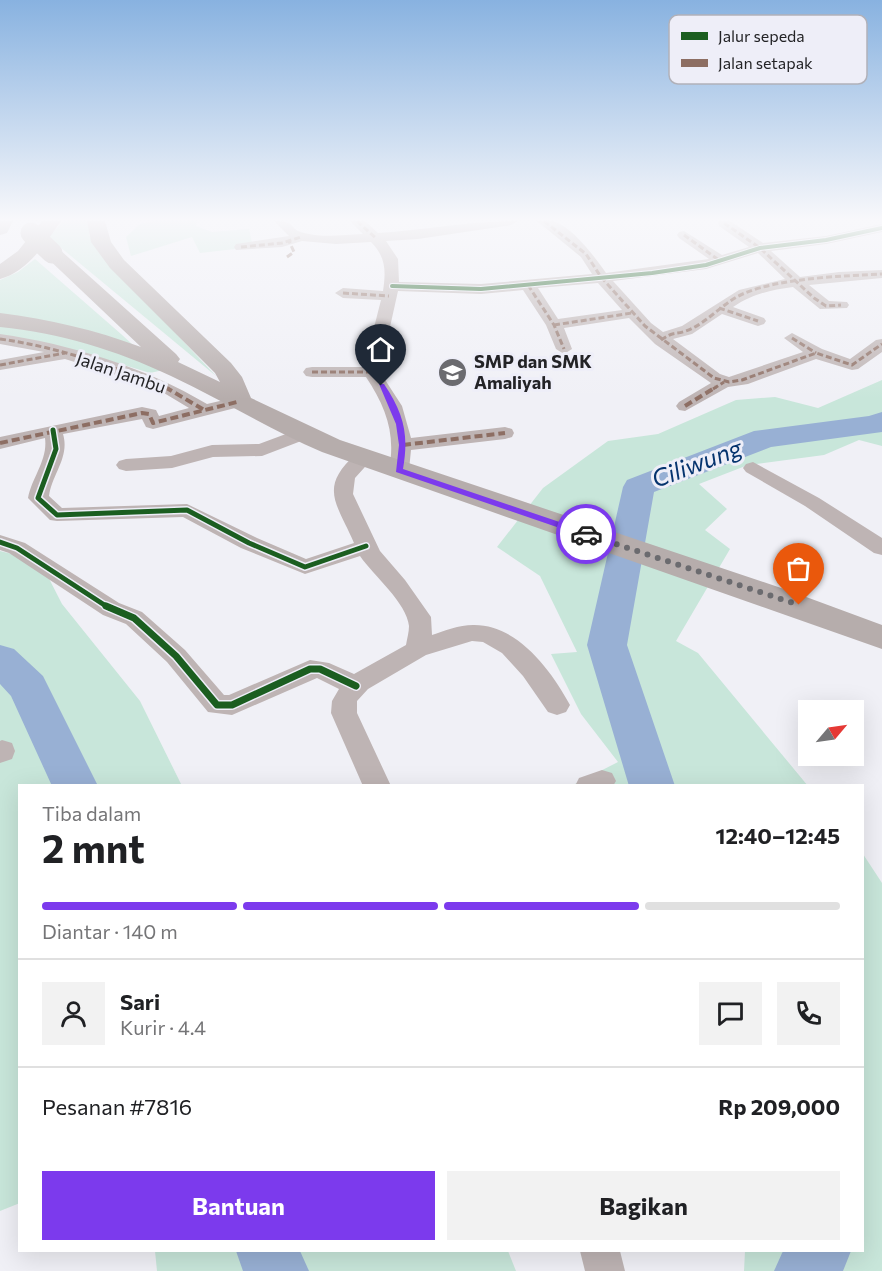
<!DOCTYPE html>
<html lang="id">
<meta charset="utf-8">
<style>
:root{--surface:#fff;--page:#f2f2f2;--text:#202124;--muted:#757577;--line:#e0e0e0;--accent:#7c3aed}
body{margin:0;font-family:Commissioner,sans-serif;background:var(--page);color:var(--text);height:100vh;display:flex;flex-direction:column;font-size:22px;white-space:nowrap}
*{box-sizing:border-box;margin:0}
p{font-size:20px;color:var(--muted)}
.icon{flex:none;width:33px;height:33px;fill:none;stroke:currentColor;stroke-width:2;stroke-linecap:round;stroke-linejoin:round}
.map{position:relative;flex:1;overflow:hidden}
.side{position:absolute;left:18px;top:784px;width:846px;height:468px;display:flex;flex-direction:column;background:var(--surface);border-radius:0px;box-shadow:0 6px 24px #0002}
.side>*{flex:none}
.needle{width:39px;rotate:61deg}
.controls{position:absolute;left:798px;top:700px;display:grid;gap:12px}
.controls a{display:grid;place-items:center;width:66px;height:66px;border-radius:0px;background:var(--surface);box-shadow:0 6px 24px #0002;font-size:30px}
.pin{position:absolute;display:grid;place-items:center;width:51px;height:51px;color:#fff;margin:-62px -26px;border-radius:50% 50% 50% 0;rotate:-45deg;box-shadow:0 0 6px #0007}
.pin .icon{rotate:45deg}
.courier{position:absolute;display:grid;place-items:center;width:60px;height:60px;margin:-30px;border:4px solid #7c3aed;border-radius:50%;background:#fff;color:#222;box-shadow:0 2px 8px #0007}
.summary em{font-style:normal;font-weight:700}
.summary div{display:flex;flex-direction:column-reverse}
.summary{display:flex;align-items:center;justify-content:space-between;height:102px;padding:0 24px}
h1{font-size:39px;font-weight:700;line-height:45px}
.bar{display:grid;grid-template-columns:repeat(4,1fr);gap:9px 6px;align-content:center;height:72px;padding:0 24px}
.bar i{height:8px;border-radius:4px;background:var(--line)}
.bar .current{background:var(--accent)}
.bar p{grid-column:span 4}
.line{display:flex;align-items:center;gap:15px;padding:0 24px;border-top:2px solid var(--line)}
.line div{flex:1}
.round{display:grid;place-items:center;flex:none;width:63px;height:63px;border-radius:0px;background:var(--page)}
.primary-button{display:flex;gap:12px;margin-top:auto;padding:12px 24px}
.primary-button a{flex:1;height:69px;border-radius:0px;background:var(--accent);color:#fff;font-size:24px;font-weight:700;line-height:69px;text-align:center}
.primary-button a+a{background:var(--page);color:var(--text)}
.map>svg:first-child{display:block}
</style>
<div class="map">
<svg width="882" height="1271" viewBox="0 0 882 1271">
<rect width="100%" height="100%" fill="#f0f0f6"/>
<g fill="#c8e6da">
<polygon points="64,221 89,221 89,235 98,251 216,376 48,237"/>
<polygon points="154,221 197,221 196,226 212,232 249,229 253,247 200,253 192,237 131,256 126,237 140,224"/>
<polygon points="35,259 121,334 133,345 0,317 0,280 18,272"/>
<polygon points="0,325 70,335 163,370 150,373 98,357 0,335"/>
<polygon points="882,380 882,446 859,440 824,455 748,465 699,484 727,509 705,530 730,549 676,641 698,653 808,786 571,786 618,762 581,714 551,654 577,652 540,576 497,547 543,488 608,441 658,434 736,400 775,397 818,408"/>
<polygon points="0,551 40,561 62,604 140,701 182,786 20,786 20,1203 0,1211"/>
<polygon points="863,854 882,883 882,1271 744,1271 745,1251 862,1251"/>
<polygon points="155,1251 508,1251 516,1271 157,1271"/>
</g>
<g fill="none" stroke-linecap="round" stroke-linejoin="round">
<g fill="#98b0d4" fill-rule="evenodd">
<polygon points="882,412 882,432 771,447 654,492 627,645 675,786 629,786 587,645 623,487 627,480 754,431 869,416"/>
<polygon points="0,645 14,649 43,676 98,786 52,786 11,696 0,684"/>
<polygon points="236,1251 300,1251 309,1271 243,1271"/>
<polygon points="783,1251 851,1251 843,1271 774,1271"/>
</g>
<g fill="#beb4b4" fill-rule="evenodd">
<path d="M274,221C297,221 288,229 304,233C323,238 344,235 363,234L350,221H365L378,233C425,230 471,221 518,221L511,225L418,239L386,241L398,259L399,282L481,284L592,274L581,257L537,221C542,221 547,220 552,221C571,225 595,257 606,273L709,259L679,238L677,235L679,232L684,231L722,255L749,247L719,226L718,221H730L763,243L826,236L882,224V232L826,244L771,251L800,277L839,272L882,270V278L809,285L829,301L847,302L849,305L847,308L820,309L793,287C770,290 753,294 733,307L764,318L766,321L764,324L758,326L722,314L692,334L673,339L720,374L729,377L803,352L784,338L792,333L822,349L850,359L876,340L882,339V352L858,369L852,370L816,359L748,384L728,387L685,411L679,410L676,406L679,402L711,383L655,344L629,318L564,328L572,349L564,354L556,349L546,325L523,290L481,294L398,291L380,372L402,406L411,438L505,427L512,429L514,433L512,437L505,439L411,450L409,470L406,474H392L389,470C396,434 386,407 366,377H312L306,376L303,372L306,368L312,367H364L381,300L343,298L335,293L343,288L383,291C386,271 386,257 371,242L336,244L302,241L282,247L236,250L234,247L236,244L289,236ZM758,253L785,279L739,290L682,326L663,332L651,323L613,281L706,269ZM598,283L622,310L558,319L538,288Z"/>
<path d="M0,334C70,344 147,368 207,404L237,397L243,398L246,402L243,406L153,429L146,427L142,419L63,434C70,457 52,474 49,496L62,508L187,504L257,538L306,559L354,543C337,503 318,488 356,454H370L373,458L355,478L353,494L380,551L405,580L431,617L432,635C444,631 459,625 473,625C517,624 551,670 570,705L566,712L557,715L548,712L523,676L502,653L483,642L472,641L426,655L368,689L357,701V713L391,786H363L331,713L332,701L339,689L317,678L232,715L208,712L167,662L126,624L103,615L9,553L0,550V535L25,543L119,603L142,612L185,650L224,695H229L310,660L329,663L354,674L406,645C407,639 409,632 409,626C407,603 373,575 360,556L305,574L241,548L183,517L57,521L50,520L28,498C32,477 48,460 45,438L0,449V437L142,407L156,410L159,416L189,408L164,393L126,378L65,359L0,370V360L44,352L0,344Z"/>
<polygon points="302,428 309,430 311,434 309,438 262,456 213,457 172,468 126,471 119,469 116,465 119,461 126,459 171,456 212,445 259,444"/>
<polygon points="753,462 819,498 882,538 882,555 874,553 805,506 746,472 743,468 746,464"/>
<polygon points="2,740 12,743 15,751 12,759 0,763 0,741"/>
<polygon points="602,770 612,773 616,781 613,786 575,786 579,778"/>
<polygon points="580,1251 620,1251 625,1271 585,1271"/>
</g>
<g fill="#b6adac" fill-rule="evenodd">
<polygon points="0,221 13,221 7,233 0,235"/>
<path d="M42,221H61C46,243 27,272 0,279V264L18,251Z"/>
<path d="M87,221H105L111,242L124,260L231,363L242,377L251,398L340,440L790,591L882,625V649L322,452C269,429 222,400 171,376C116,350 60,333 0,327V313C49,319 95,330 141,347L42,253L45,249H59L176,354L180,359L178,362L220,382L215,373L110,268L91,242Z"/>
</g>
<polyline stroke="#b6adac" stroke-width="21" points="31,233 52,253"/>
<g stroke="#8d6e63" stroke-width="3" stroke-dasharray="6 3" stroke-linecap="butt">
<polyline points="357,221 377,239"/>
<polyline points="544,221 586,254 601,277 645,326 714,378 729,382 742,380 816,353 852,365 882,344"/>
<polyline points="724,223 760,248 814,298 826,306 841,305"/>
<polyline points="684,235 720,261"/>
<polyline points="241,247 282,243 301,237"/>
<polyline points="287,257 294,252 289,241"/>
<polyline points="528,285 554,325 564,349"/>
<polyline points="343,293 389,296"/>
<polyline points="719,308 758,321"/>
<polyline points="554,325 632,313"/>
<polyline points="792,338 816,353"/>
<path d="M0,339C58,347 115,367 169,389"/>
<path d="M661,340C674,331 674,335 686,331C708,323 724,301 745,293C781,278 842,276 882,274"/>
<polyline points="0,365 65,353"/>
<polyline points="312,372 371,372"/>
<polyline points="713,389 724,382"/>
</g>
<g stroke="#8d6e63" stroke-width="4" stroke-dasharray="8 4" stroke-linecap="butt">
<polyline points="165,387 206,411"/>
<polyline points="685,406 716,387"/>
<polyline points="0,443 142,413 149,414 153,423 237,402"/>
<polyline points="403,445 505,433"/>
</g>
<defs>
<polyline id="cycleway-far2" points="392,286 481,289 652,273 706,265 760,248 826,240 882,228"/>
<g id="cycleway-far1">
<polyline points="53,430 56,449 38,498 57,515 187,510 249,543 305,567 366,546"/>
<polyline points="0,542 17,548 109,608"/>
</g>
<polyline id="cycleway" points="106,606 134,618 176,656 217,705 232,705 310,669 320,669 356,686"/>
</defs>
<use href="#cycleway-far2" stroke="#eeeef8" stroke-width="6"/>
<use href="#cycleway-far1" stroke="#eeeef8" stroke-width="8"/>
<use href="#cycleway" stroke="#eeeef8" stroke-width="10"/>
<use href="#cycleway-far2" stroke="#1b5e20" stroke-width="4"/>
<use href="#cycleway-far1" stroke="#1b5e20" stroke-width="5"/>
<use href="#cycleway" stroke="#1b5e20" stroke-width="7"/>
</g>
<linearGradient id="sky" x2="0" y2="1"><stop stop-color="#88b2e0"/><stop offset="0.55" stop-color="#f8f8fb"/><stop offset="1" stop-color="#f8f8fb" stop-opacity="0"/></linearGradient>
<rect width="882" height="399" fill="url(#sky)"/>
<path fill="#7c3aed" d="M379,384H384C404,414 409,434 403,469L589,532V536H583L396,472L399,445L396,424Z"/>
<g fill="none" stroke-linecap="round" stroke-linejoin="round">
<polyline stroke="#6b6b6f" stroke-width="6" stroke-dasharray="0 10.8" points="586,534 799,605"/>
</g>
<defs>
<symbol id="school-disc" viewBox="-11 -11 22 22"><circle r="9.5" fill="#6b6b6f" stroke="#eeeef8"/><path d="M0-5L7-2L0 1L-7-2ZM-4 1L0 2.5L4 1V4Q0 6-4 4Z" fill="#fff"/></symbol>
</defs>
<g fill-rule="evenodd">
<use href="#school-disc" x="436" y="356" width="33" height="33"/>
</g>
<g text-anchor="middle" stroke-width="6" stroke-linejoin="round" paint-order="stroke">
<g font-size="18" font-weight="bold" fill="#232326" stroke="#eeeef8" text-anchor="start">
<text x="474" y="368">SMP dan SMK<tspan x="474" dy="21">Amaliyah</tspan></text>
</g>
<g font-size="18" fill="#232326" stroke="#eeeef8">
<text transform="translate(121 373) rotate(19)" y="6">Jalan Jambu</text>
</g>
<g font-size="24" font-style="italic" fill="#05336e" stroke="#eeeef8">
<text transform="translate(697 464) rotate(-21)" y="8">Ciliwung</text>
</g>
</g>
<rect x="669" y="15" width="198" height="69" rx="9" fill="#eeeef8" stroke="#b1b1b9" stroke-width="1.5"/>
<rect x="681" y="32" width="27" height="8" fill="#1b5e20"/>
<rect x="681" y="59" width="27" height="8" fill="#8d6e63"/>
<g font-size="16" fill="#232326">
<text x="718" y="42">Jalur sepeda</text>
<text x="718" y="69">Jalan setapak</text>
</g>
</svg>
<div class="controls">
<a><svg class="needle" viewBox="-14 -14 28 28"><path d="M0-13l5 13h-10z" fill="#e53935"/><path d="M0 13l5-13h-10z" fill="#757577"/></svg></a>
</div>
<div class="pin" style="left:799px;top:605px;background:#ea580c"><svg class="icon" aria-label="bag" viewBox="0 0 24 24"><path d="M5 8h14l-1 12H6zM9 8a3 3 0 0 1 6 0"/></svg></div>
<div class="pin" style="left:381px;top:386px;background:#1f2937"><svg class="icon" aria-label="home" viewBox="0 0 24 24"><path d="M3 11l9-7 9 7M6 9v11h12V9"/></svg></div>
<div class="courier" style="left:586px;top:534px"><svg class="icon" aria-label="car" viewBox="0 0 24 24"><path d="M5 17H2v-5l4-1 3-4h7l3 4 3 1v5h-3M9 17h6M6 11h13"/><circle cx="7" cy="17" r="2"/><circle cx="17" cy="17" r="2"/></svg></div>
<section class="side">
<div class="summary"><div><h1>2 mnt</h1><p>Tiba dalam</p></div><em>12:40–12:45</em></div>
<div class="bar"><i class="current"></i><i class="current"></i><i class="current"></i><i></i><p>Diantar · 140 m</p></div>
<div class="line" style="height:108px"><a class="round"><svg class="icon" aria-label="person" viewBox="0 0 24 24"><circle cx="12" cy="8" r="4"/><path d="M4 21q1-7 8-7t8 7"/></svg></a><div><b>Sari</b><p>Kurir · 4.4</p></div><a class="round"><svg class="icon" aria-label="chat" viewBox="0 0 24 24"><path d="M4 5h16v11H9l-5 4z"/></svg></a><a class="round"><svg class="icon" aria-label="phone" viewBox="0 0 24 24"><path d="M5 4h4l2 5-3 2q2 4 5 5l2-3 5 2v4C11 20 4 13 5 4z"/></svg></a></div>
<div class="line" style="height:78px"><div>Pesanan #7816</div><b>Rp 209,000</b></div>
<div class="primary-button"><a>Bantuan</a><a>Bagikan</a></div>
</section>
</div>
